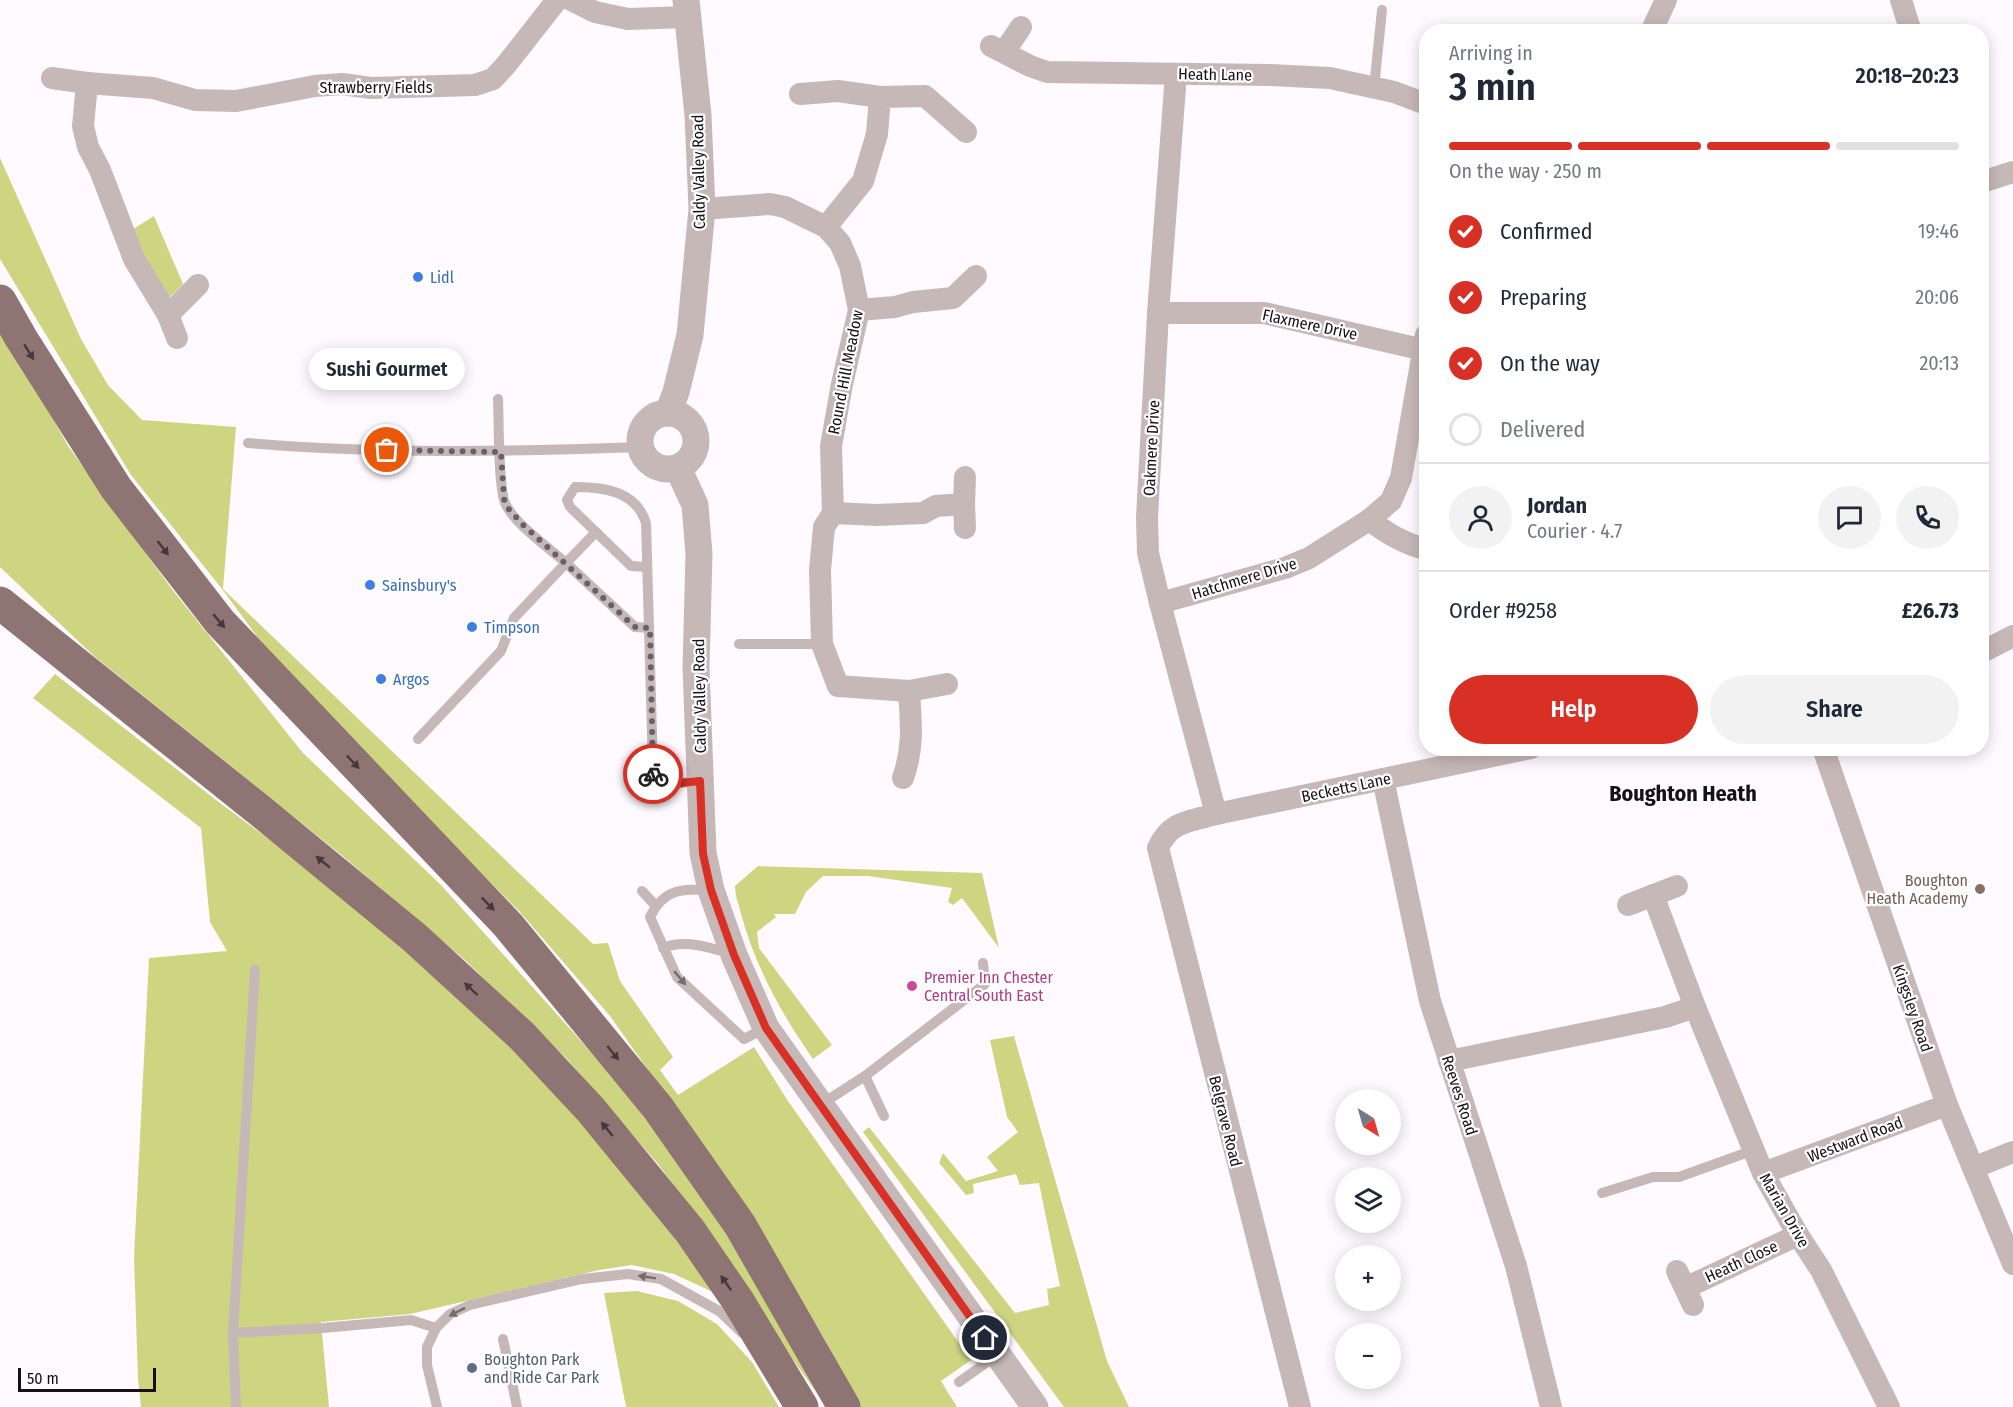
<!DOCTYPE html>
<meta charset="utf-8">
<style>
:root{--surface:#fff;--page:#f2f2f3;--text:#1f2937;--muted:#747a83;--line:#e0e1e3;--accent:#d93025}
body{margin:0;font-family:"Fira Sans Condensed",sans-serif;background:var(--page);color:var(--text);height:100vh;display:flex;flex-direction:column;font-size:22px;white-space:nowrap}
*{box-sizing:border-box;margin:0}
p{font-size:20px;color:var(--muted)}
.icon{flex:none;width:33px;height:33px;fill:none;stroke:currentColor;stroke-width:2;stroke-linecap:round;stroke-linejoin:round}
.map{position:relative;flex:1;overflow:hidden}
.panel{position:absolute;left:1419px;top:24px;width:570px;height:732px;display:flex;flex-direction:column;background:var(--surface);border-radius:24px;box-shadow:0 3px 15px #0003}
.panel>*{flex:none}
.needle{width:39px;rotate:143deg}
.controls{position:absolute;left:1335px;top:1089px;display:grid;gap:12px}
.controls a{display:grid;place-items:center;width:66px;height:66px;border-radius:50%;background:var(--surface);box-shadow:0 3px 15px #0003;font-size:30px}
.scale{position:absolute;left:18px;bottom:15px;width:138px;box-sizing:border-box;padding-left:6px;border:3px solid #161018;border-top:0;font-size:16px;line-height:21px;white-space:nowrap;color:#161018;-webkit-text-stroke:4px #fff;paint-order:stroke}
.pin{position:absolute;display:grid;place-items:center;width:51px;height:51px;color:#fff;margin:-26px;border:3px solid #fff;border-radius:50%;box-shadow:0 2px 6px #0007}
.courier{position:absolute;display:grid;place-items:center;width:60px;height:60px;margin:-30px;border:4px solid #d93025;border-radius:50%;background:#fff;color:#222;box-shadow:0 2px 8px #0007}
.bubble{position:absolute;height:42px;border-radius:21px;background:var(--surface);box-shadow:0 3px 15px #0003;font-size:20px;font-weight:600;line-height:42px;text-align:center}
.head em{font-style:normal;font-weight:600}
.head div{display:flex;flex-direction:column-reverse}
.head{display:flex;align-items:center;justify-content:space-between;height:102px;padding:0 30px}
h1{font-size:39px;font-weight:600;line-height:45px}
.bar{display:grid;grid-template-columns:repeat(4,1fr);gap:9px 6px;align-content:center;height:72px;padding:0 30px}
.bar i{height:8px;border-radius:4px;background:var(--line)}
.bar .on{background:var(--accent)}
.bar p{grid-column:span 4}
.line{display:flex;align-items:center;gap:15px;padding:0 30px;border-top:2px solid var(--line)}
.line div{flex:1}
.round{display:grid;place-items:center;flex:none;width:63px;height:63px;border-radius:32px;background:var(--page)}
ol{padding:0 30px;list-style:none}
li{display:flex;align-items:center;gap:18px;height:66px}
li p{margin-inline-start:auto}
li .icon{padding:6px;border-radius:50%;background:var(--accent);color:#fff;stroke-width:4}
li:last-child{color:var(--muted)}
li i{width:33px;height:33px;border:3px solid var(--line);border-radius:50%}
.primary-button{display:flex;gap:12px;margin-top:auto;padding:12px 30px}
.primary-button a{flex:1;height:69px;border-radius:36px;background:var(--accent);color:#fff;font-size:24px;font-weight:600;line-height:69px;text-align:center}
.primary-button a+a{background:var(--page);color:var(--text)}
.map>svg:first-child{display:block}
</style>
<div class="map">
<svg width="2013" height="1407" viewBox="0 0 2013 1407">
<rect width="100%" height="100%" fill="#fefaff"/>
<g fill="#ced581">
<polygon points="0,158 81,339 108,385 142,420 236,427 223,589 593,944 608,943 620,981 673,1057 660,1070 678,1095 754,1047 788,1101 971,1360 941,1381 957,1407 860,1407 824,1338 730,1186 610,1016 519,911 348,741 281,669 222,589 131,475 0,259"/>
<polygon points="154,216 183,284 172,295 166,298 130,231"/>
<polygon points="0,323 68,446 171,588 303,753 441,885 607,1070 676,1158 715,1214 824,1403 781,1343 720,1249 658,1164 566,1058 466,961 339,853 95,657 0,567"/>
<polygon points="55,674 216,800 297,860 396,942 474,1013 555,1090 616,1160 717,1294 674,1274 632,1265 599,1270 410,1314 321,1322 329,1407 141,1407 138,1379 134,1257 149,958 227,951 210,922 201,828 33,698"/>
<path d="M758,866L982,873L999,948L962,898L953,905L948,902L952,888L868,876H823L806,892L795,914H774L776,917L757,932L759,948L832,1045L813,1059C782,1015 755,966 741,914C739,905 735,896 735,886Z"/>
<polygon points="1014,1036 1107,1361 1129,1407 1064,1407 863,1132 869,1127 1015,1313 1049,1305 1047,1289 1060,1286 1039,1183 1020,1185 1016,1174 973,1184 974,1193 966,1195 939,1163 943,1153 966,1181 998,1171 987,1157 1018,1132 1007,1117 990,1040"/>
<polygon points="637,1291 678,1301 717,1324 752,1362 779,1407 626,1407 604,1293"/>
</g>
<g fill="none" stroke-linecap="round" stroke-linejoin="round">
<g stroke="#c6b8b7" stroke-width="10">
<polyline points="1374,88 1382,10"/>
<path d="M248,443C378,454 509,452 639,447"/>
<polyline points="596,532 566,563 635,627 649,628"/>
<path d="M647,567L631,566L570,507L567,500L575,487C604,487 636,491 646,523L653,769L652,786L700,781"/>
<polyline points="739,644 822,644"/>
<path d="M418,739L501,651L514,618L566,563C548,547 517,526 506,505C498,492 499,419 498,399"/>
<path d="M711,890C682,889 664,888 650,917L677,977L744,1039L765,1028"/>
<polyline points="642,891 655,905"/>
<path d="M663,948C684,939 709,947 731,954"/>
<polyline points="865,1076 884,1116"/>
<polyline points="820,1105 865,1076 985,984 983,963"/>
<polyline points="1602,1193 1653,1177 1679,1177 1754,1150"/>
<polyline points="233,1333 323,1328 411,1320 436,1328"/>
<polyline points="503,1339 517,1407"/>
<polyline points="959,1382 997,1355"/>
<polyline points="236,1407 233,1333 255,970"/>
<polyline points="437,1407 427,1365 427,1347 436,1328 450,1314 470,1305 582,1279 628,1274 661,1279 719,1311 742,1333"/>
</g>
<g stroke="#c6b8b7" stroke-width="22">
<polyline points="571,0 595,12 628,19 687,17"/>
<polyline points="1901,0 1911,32"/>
<polyline points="1651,32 1666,0"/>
<polyline points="991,46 1030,66 1047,72 1270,75 1330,78 1394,92 1426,104"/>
<polyline points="1004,52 1021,27"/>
<polyline points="1176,74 1158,313 1147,518 1148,553 1160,603 1216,814"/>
<polyline points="52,78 87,83"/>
<polyline points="800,94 838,91 880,97"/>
<polyline points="1982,182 2013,172"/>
<path d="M702,209L770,204L785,207L826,227L840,243L850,266L859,310L842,384L831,446L833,513L824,527L820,570L822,644L838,686L909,691C911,723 914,747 903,778"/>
<polyline points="826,227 863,181 877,134 880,97 925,96 966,132"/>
<polyline points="859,310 895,307 913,302 953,298 976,276"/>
<polyline points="1158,313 1264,313 1424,350"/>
<polyline points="168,315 198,285"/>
<polyline points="177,338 168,315 134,259 100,170 88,147 83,126 87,83 153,88 195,100 236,101 315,86 342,84 371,88 475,85 493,79 506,65 557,0"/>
<polyline points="964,504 965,528"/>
<polyline points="833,513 877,515 923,513 936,506 964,504 965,477"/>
<path d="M1369,520C1387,533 1404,544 1426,549"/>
<polyline points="1160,603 1285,568 1309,558 1369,520 1391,501 1401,478 1426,335"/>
<polyline points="1982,652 2013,636"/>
<polyline points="909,691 947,684"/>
<polyline points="1823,748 1947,1105 2013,1264"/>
<polyline points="1383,779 1430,1001 1516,1266 1551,1407"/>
<polyline points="1653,895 1695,1007"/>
<polyline points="1628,905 1677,886"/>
<polyline points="1449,1061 1665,1017 1695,1007 1763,1173 1798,1235 1821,1270 1889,1407"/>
<polyline points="1973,1168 2013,1152"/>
<polyline points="1763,1173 1947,1105"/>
<polyline points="1677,1271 1693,1305"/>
<polyline points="1685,1288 1798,1235"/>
<path d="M1300,1407L1158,848C1171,820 1189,822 1216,814L1531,748"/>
</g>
<g stroke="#c6b8b7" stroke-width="27">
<polyline points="668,413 676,392 690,335 702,209 698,115 686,0"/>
<circle cx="668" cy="441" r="28"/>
<polyline points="678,468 695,505 699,554 696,668 703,853 711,890 734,955 766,1028 1035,1407"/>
</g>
<g stroke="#8e7574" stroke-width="33">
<polyline points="0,301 21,338 116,488 220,622 508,925 658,1108 740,1225 844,1407"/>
<polyline points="0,603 258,809 415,938 522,1036 591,1110 690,1231 738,1301 802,1407"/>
</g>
</g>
<defs><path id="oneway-solid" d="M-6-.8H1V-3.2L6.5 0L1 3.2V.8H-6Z" transform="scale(1.5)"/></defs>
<g fill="#46383d">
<use href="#oneway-solid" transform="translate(29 352) rotate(58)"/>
<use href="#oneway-solid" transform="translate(163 548) rotate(52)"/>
<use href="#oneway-solid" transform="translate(219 621) rotate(50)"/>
<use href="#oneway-solid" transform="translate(353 762) rotate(46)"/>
<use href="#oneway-solid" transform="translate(323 862) rotate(-141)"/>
<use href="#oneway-solid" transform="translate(488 904) rotate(46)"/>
<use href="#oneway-solid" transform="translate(471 989) rotate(-137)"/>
<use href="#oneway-solid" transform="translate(613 1053) rotate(51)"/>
<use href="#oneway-solid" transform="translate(607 1129) rotate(-129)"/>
<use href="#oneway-solid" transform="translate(726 1283) rotate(-125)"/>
</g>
<g fill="#776c6f">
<use href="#oneway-solid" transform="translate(680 978) rotate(50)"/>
<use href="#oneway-solid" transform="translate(647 1277) rotate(-171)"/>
<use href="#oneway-solid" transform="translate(457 1312) rotate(153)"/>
</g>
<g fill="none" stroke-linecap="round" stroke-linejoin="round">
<polyline stroke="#676269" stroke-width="6" stroke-dasharray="0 10.8" points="387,450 501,452 504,499 506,506 522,524 635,627 650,628 653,774"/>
<polyline stroke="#d93025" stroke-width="8" points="653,774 652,786 700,781 703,854 711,890 734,955 766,1028 985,1338"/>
</g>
<g fill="#3f7fe0" stroke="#fff" stroke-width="2">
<circle cx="418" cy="277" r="6"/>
<circle cx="370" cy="585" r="6"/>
<circle cx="472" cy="627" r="6"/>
<circle cx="381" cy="679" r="6"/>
</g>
<circle fill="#8d6e63" stroke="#fff" stroke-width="2" cx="1980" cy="889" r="6"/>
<circle fill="#d1479c" stroke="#fff" stroke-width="2" cx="912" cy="986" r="6"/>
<circle fill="#5c6f8a" stroke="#fff" stroke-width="2" cx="472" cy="1368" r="6"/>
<g text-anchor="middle" stroke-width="4.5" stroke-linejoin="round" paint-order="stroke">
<g font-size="16" fill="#161018" stroke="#fff">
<text transform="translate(1215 74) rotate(1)" y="6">Heath Lane</text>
<text x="376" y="93">Strawberry Fields</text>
<text transform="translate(698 172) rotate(-91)" y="6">Caldy Valley Road</text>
<text transform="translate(1310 324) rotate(12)" y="6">Flaxmere Drive</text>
<text transform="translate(845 372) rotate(-79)" y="6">Round Hill Meadow</text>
<text transform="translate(1151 448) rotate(-87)" y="6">Oakmere Drive</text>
<text transform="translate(1244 578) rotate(-17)" y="6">Hatchmere Drive</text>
<text transform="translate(699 696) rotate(-91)" y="6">Caldy Valley Road</text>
<text transform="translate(1346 787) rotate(-12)" y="6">Becketts Lane</text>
<text transform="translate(1913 1008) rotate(71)" y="6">Kingsley Road</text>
<text transform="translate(1460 1095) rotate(72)" y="6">Reeves Road</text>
<text transform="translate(1226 1121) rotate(76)" y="6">Belgrave Road</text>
<text transform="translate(1855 1139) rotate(-21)" y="6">Westward Road</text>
<text transform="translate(1785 1210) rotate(60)" y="6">Marian Drive</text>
<text transform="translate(1741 1261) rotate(-25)" y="6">Heath Close</text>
</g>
<g font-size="16" fill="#366cbe" stroke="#fff" text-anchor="start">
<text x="430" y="283">Lidl</text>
<text x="382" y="591">Sainsbury's</text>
<text x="484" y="633">Timpson</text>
<text x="393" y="685">Argos</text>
</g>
<g font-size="16" fill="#785e54" stroke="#fff" text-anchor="end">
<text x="1968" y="886">Boughton<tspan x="1968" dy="18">Heath Academy</tspan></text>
</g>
<g font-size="16" fill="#b23c85" stroke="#fff" text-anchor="start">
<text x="924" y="983">Premier Inn Chester<tspan x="924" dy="18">Central South East</tspan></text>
</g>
<g font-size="16" fill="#4e5e75" stroke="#fff" text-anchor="start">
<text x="484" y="1365">Boughton Park<tspan x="484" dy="18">and Ride Car Park</tspan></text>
</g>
<g font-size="22" font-weight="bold" fill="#161018" stroke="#fff">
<text x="1683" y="801">Boughton Heath</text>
</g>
</g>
</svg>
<div class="controls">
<a><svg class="needle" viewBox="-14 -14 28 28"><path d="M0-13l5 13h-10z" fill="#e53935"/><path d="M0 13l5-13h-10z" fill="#747a83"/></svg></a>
<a><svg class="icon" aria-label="layers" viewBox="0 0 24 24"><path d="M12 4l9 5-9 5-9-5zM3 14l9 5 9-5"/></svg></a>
<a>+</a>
<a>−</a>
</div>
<div class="scale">50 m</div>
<div class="pin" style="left:387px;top:450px;background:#ea580c"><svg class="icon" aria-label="bag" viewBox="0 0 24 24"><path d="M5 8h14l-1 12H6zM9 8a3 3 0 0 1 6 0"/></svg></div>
<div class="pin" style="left:985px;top:1338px;background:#1f2937"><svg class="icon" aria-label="home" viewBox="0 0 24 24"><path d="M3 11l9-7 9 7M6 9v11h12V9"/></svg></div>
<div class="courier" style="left:653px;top:774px"><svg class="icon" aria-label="bike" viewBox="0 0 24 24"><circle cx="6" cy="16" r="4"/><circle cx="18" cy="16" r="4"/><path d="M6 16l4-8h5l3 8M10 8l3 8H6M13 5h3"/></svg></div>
<div class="bubble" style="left:309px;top:348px;width:156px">Sushi Gourmet</div>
<section class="panel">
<div class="head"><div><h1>3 min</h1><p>Arriving in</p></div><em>20:18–20:23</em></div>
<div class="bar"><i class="on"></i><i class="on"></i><i class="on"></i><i></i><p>On the way · 250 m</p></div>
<ol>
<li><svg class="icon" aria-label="check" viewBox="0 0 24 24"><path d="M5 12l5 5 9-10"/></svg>Confirmed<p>19:46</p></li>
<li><svg class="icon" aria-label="check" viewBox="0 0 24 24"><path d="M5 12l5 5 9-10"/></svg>Preparing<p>20:06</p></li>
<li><svg class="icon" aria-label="check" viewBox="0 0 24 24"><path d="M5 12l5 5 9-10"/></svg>On the way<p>20:13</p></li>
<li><i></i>Delivered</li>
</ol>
<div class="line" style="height:108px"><a class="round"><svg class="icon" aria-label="person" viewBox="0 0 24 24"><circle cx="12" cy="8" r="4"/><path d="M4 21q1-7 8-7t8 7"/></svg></a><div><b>Jordan</b><p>Courier · 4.7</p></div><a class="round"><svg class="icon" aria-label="chat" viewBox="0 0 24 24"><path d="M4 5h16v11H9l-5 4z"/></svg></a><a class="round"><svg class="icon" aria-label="phone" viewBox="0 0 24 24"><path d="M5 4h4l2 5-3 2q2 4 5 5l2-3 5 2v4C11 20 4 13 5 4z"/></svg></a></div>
<div class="line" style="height:78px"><div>Order #9258</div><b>£26.73</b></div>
<div class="primary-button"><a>Help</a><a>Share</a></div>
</section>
</div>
